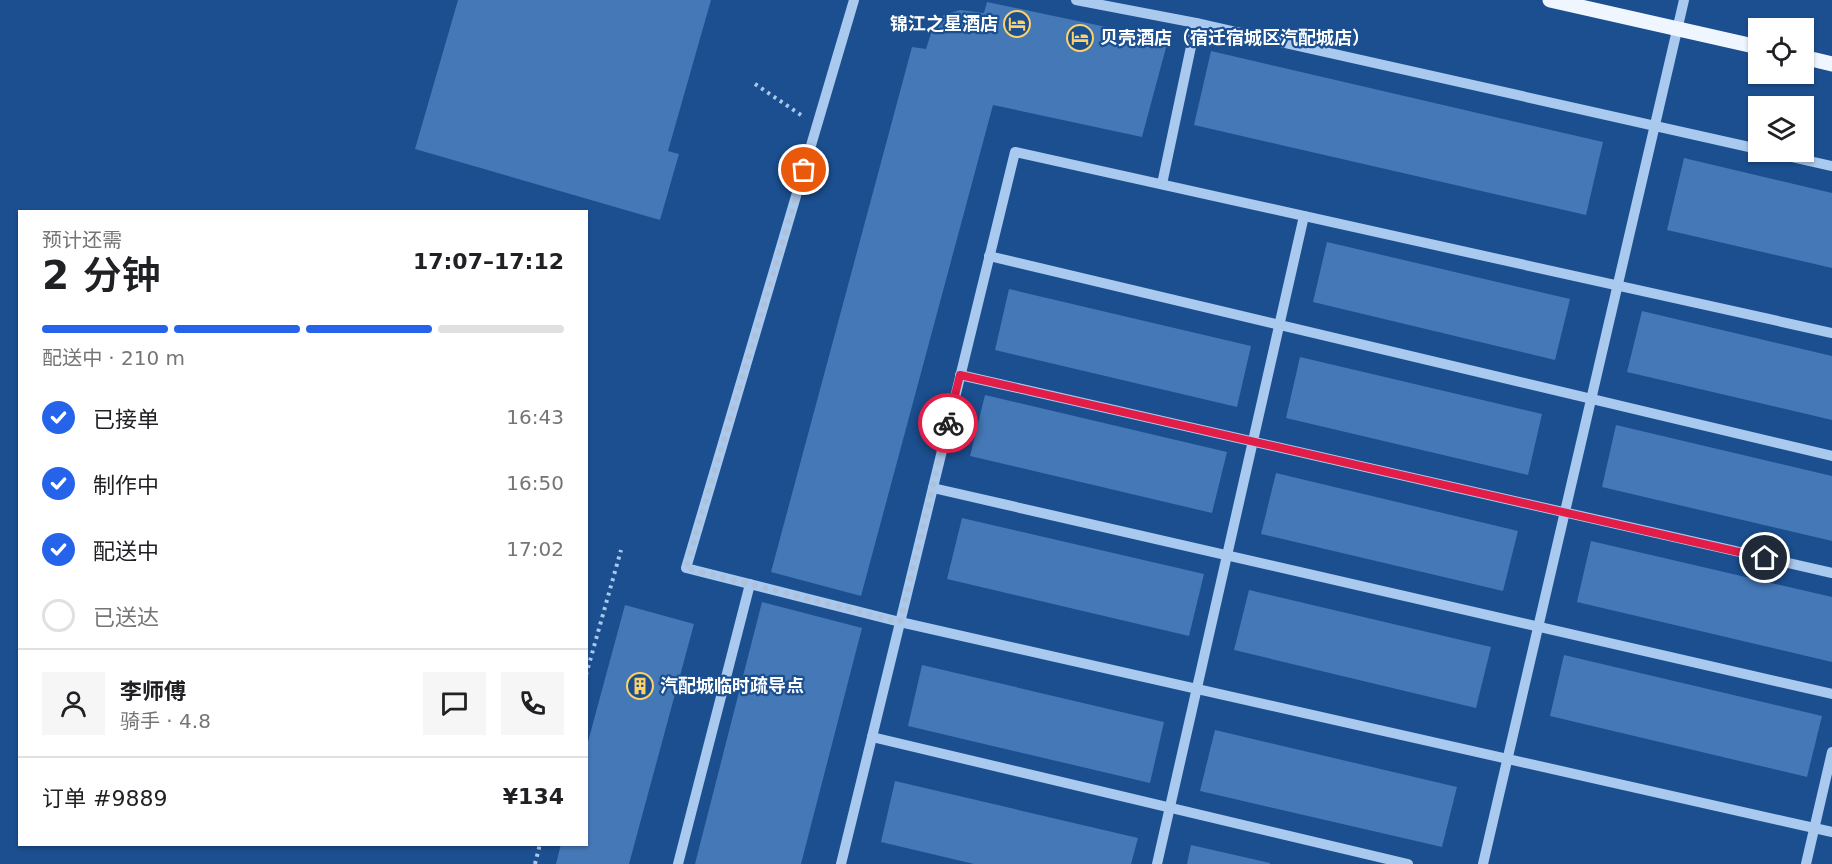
<!DOCTYPE html>
<html lang="zh">
<meta charset="utf-8">
<style>
:root{--surface:#fff;--page:#f6f6f6;--text:#202124;--muted:#757577;--line:#e0e0e0;--accent:#2563eb}
body{margin:0;font-family:"DejaVu Sans","Noto Sans SC",sans-serif;background:var(--page);color:var(--text);height:100vh;display:flex;flex-direction:column;font-size:22px;white-space:nowrap}
*{box-sizing:border-box;margin:0}
p{font-size:20px;color:var(--muted)}
.icon{flex:none;width:33px;height:33px;fill:none;stroke:currentColor;stroke-width:2;stroke-linecap:round;stroke-linejoin:round}
.map{position:relative;flex:1;overflow:hidden}
.side{position:absolute;left:18px;top:210px;width:570px;height:636px;display:flex;flex-direction:column;background:var(--surface);border-radius:0px;box-shadow:0 2px 4px #0004}
.side>*{flex:none}
.controls{position:absolute;left:1748px;top:18px;display:grid;gap:12px}
.controls a{display:grid;place-items:center;width:66px;height:66px;border-radius:0px;background:var(--surface);box-shadow:0 2px 4px #0004;font-size:30px}
.pin{position:absolute;display:grid;place-items:center;width:51px;height:51px;color:#fff;margin:-26px;border:3px solid #fff;border-radius:50%;box-shadow:0 2px 6px #0007}
.courier{position:absolute;display:grid;place-items:center;width:60px;height:60px;margin:-30px;border:4px solid #e11d48;border-radius:50%;background:#fff;color:#222;box-shadow:0 2px 8px #0007}
.summary em{font-style:normal;font-weight:600}
.summary div{display:flex;flex-direction:column-reverse}
.summary{display:flex;align-items:center;justify-content:space-between;height:102px;padding:0 24px}
h1{font-size:39px;font-weight:600;line-height:45px}
.bar{display:grid;grid-template-columns:repeat(4,1fr);gap:9px 6px;align-content:center;height:72px;padding:0 24px}
.bar i{height:8px;border-radius:4px;background:var(--line)}
.bar .active{background:var(--accent)}
.bar p{grid-column:span 4}
.line{display:flex;align-items:center;gap:15px;padding:0 24px;border-top:2px solid var(--line)}
.line div{flex:1}
.round{display:grid;place-items:center;flex:none;width:63px;height:63px;border-radius:0px;background:var(--page)}
ol{padding:0 24px;list-style:none}
li{display:flex;align-items:center;gap:18px;height:66px}
li p{margin-inline-start:auto}
li .icon{padding:6px;border-radius:50%;background:var(--accent);color:#fff;stroke-width:4}
li:last-child{color:var(--muted)}
li i{width:33px;height:33px;border:3px solid var(--line);border-radius:50%}
.map>svg:first-child{display:block}
</style>
<div class="map">
<svg width="1832" height="864" viewBox="0 0 1832 864">
<rect width="100%" height="100%" fill="#1b4f8f"/>
<g fill="#4478b7">
<polygon points="458,0 711,0 668,151 679,154 660,220 415,149"/>
<polygon points="987,2 1168,40 1142,137 993,105 861,596 771,572 912,47 926,49 933,27 944,15 960,10 984,13"/>
<polygon points="1211,51 1603,142 1586,215 1194,125"/>
<polygon points="1684,158 1832,193 1832,268 1667,230"/>
<polygon points="1327,242 1570,299 1555,360 1313,302"/>
<polygon points="1009,289 1251,346 1237,407 995,350"/>
<polygon points="1642,311 1832,356 1832,420 1627,372"/>
<polygon points="1300,357 1542,414 1528,475 1286,418"/>
<polygon points="985,395 1227,452 1212,513 970,456"/>
<polygon points="1616,425 1832,476 1832,541 1602,487"/>
<polygon points="1276,473 1518,531 1503,591 1261,534"/>
<polygon points="962,518 1204,574 1189,636 947,579"/>
<polygon points="1591,541 1832,597 1832,662 1577,602"/>
<polygon points="1249,590 1491,647 1476,708 1234,650"/>
<polygon points="762,602 862,628 801,864 695,864"/>
<polygon points="625,605 694,624 629,864 556,864 561,844 586,844 586,749"/>
<polygon points="1564,655 1822,716 1807,777 1550,716"/>
<polygon points="922,665 1164,722 1150,783 908,726"/>
<polygon points="1215,730 1457,787 1442,847 1200,791"/>
<polygon points="895,781 1138,838 1131,864 974,864 881,842"/>
<polygon points="1191,845 1270,863 1270,864 1187,864"/>
</g>
<g fill="none" stroke-linecap="round" stroke-linejoin="round">
<g stroke="#a9c9ee" stroke-width="4" stroke-dasharray="3 4.5" stroke-linecap="butt">
<polyline points="755,84 801,115"/>
<polyline points="586,675 621,550"/>
<polyline points="535,864 540,844"/>
</g>
<g stroke="#a9c9ee" stroke-width="10">
<polyline points="854,0 686,568 900,622 1832,832"/>
<polyline points="1076,0 1196,23 1758,149"/>
<polyline points="1769,152 1832,166"/>
<polyline points="1162,184 1196,23"/>
<polyline points="989,256 1832,456"/>
<polyline points="960,375 1832,573"/>
<polyline points="933,488 1832,694"/>
<polyline points="872,737 1408,864"/>
<polyline points="678,864 750,584"/>
<polyline points="841,864 1015,152 1832,333"/>
<polyline points="1157,864 1304,216"/>
<polyline points="1483,864 1684,0"/>
<polyline points="1806,864 1832,752"/>
</g>
<g stroke="#f0f6ff" stroke-width="15">
<polyline points="1550,0 1758,47"/>
<polyline points="1803,57 1832,64"/>
</g>
</g>
<g fill="none" stroke-linecap="round" stroke-linejoin="round">
<polyline stroke="#afc1d8" stroke-width="6" stroke-dasharray="0 10.8" points="804,170 686,568 900,622 948,423"/>
<polyline stroke="#e11d48" stroke-width="8" points="948,423 960,375 1765,558"/>
</g>
<defs>
<symbol id="hotel-ring" viewBox="-11 -11 22 22"><circle r="9.5" fill="#1b4f8f" stroke="#ffd166" stroke-width="1.5"/><path d="M-6-4.5h1.5V1H6V5H4.5V3h-9V5H-6ZM-4 0a1.8 1.8 0 1 1 3.6 0ZM.5 0V-2.5h3Q6-2.5 6 0Z" fill="#ffd166"/></symbol>
<symbol id="building-ring" viewBox="-11 -11 22 22"><circle r="9.5" fill="#1b4f8f" stroke="#ffd166" stroke-width="1.5"/><path d="M-4-6H4V6H1V3H-1V6H-4ZM-2.5-4.3h1.7v1.8h-1.7ZM.8-4.3h1.7v1.8H.8ZM-2.5-1h1.7V.8h-1.7ZM.8-1h1.7V.8H.8Z" fill="#ffd166"/></symbol>
</defs>
<g fill-rule="evenodd">
<use href="#hotel-ring" x="1002" y="9" width="30" height="30"/>
<use href="#hotel-ring" x="1065" y="23" width="30" height="30"/>
<use href="#building-ring" x="625" y="671" width="30" height="30"/>
</g>
<g text-anchor="middle" stroke-width="4.5" stroke-linejoin="round" paint-order="stroke">
<g font-size="18" font-weight="bold" fill="#fff" stroke="#1b4f8f" text-anchor="start">
<text x="998" y="30" text-anchor="end">锦江之星酒店</text>
<text x="1100" y="44">贝壳酒店（宿迁宿城区汽配城店）</text>
<text x="660" y="692">汽配城临时疏导点</text>
</g>
</g>
</svg>
<div class="controls">
<a><svg class="icon" aria-label="locate" viewBox="0 0 24 24"><circle cx="12" cy="12" r="6"/><path d="M12 2v4M12 18v4M2 12h4M18 12h4"/></svg></a>
<a><svg class="icon" aria-label="layers" viewBox="0 0 24 24"><path d="M12 4l9 5-9 5-9-5zM3 14l9 5 9-5"/></svg></a>
</div>
<div class="pin" style="left:804px;top:170px;background:#ea580c"><svg class="icon" aria-label="bag" viewBox="0 0 24 24"><path d="M5 8h14l-1 12H6zM9 8a3 3 0 0 1 6 0"/></svg></div>
<div class="pin" style="left:1765px;top:558px;background:#1f2937"><svg class="icon" aria-label="home" viewBox="0 0 24 24"><path d="M3 11l9-7 9 7M6 9v11h12V9"/></svg></div>
<div class="courier" style="left:948px;top:423px"><svg class="icon" aria-label="bike" viewBox="0 0 24 24"><circle cx="6" cy="16" r="4"/><circle cx="18" cy="16" r="4"/><path d="M6 16l4-8h5l3 8M10 8l3 8H6M13 5h3"/></svg></div>
<section class="side">
<div class="summary"><div><h1>2 分钟</h1><p>预计还需</p></div><em>17:07–17:12</em></div>
<div class="bar"><i class="active"></i><i class="active"></i><i class="active"></i><i></i><p>配送中 · 210 m</p></div>
<ol>
<li><svg class="icon" aria-label="check" viewBox="0 0 24 24"><path d="M5 12l5 5 9-10"/></svg>已接单<p>16:43</p></li>
<li><svg class="icon" aria-label="check" viewBox="0 0 24 24"><path d="M5 12l5 5 9-10"/></svg>制作中<p>16:50</p></li>
<li><svg class="icon" aria-label="check" viewBox="0 0 24 24"><path d="M5 12l5 5 9-10"/></svg>配送中<p>17:02</p></li>
<li><i></i>已送达</li>
</ol>
<div class="line" style="height:108px"><a class="round"><svg class="icon" aria-label="person" viewBox="0 0 24 24"><circle cx="12" cy="8" r="4"/><path d="M4 21q1-7 8-7t8 7"/></svg></a><div><b>李师傅</b><p>骑手 · 4.8</p></div><a class="round"><svg class="icon" aria-label="chat" viewBox="0 0 24 24"><path d="M4 5h16v11H9l-5 4z"/></svg></a><a class="round"><svg class="icon" aria-label="phone" viewBox="0 0 24 24"><path d="M5 4h4l2 5-3 2q2 4 5 5l2-3 5 2v4C11 20 4 13 5 4z"/></svg></a></div>
<div class="line" style="height:78px"><div>订单 #9889</div><b>¥134</b></div>
</section>
</div>
